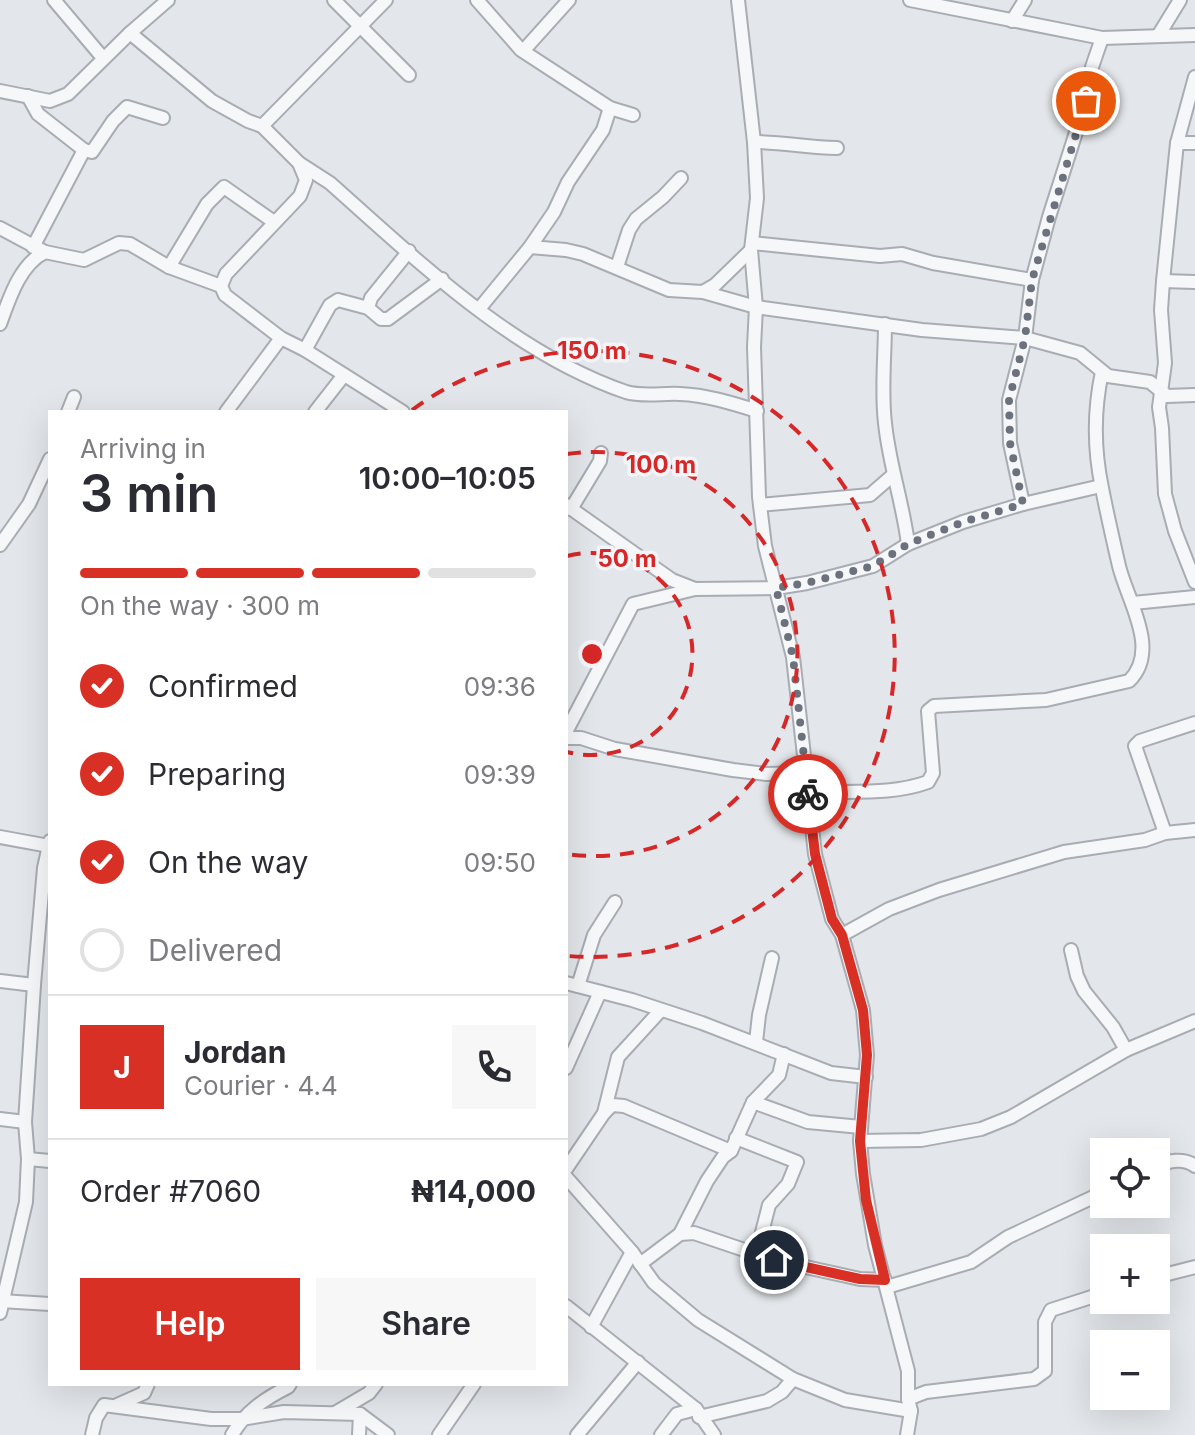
<!DOCTYPE html>
<meta charset="utf-8">
<style>
:root{--surface:#fff;--page:#f7f7f7;--text:#2b2b33;--muted:#7c7c81;--line:#e1e1e2;--accent:#d93025}
body{margin:0;font-family:Inter,sans-serif;background:var(--page);color:var(--text);height:100vh;display:flex;flex-direction:column;font-size:30px;white-space:nowrap}
*{box-sizing:border-box;margin:0}
p{font-size:26px;color:var(--muted)}
.icon{flex:none;width:44px;height:44px;fill:none;stroke:currentColor;stroke-width:2;stroke-linecap:round;stroke-linejoin:round}
.map{position:relative;flex:1;overflow:hidden}
.details{position:absolute;left:48px;top:410px;width:520px;height:976px;display:flex;flex-direction:column;background:var(--surface);border-radius:0px;box-shadow:0 8px 32px #0002}
.details>*{flex:none}
.buttons{position:absolute;left:1090px;top:1138px;display:grid;gap:16px}
.buttons a{display:grid;place-items:center;width:80px;height:80px;border-radius:0px;background:var(--surface);box-shadow:0 8px 32px #0002;font-size:40px}
.pin{position:absolute;display:grid;place-items:center;width:68px;height:68px;color:#fff;margin:-34px;border:4px solid #fff;border-radius:50%;box-shadow:0 2px 8px #0007}
.courier{position:absolute;display:grid;place-items:center;width:80px;height:80px;margin:-40px;border:6px solid #d93025;border-radius:50%;background:#fff;color:#222;box-shadow:0 2px 10px #0007}
.headline em{font-style:normal;font-weight:600}
.headline div{display:flex;flex-direction:column-reverse}
.headline{display:flex;align-items:center;justify-content:space-between;height:136px;padding:0 32px}
h1{font-size:52px;font-weight:600;line-height:60px}
.bar{display:grid;grid-template-columns:repeat(4,1fr);gap:12px 8px;align-content:center;height:96px;padding:0 32px}
.bar i{height:10px;border-radius:6px;background:var(--line)}
.bar .selected{background:var(--accent)}
.bar p{grid-column:span 4}
.line{display:flex;align-items:center;gap:20px;padding:0 32px;border-top:2px solid var(--line)}
.line div{flex:1}
.round{display:grid;place-items:center;flex:none;width:84px;height:84px;border-radius:0px;background:var(--page)}
ol{padding:0 32px;list-style:none}
li{display:flex;align-items:center;gap:24px;height:88px}
li p{margin-inline-start:auto}
li .icon{padding:8px;border-radius:50%;background:var(--accent);color:#fff;stroke-width:4}
li:last-child{color:var(--muted)}
li i{width:44px;height:44px;border:4px solid var(--line);border-radius:50%}
.primary-button{display:flex;gap:16px;margin-top:auto;padding:16px 32px}
.primary-button a{flex:1;height:92px;border-radius:0px;background:var(--accent);color:#fff;font-size:32px;font-weight:600;line-height:92px;text-align:center}
.primary-button a+a{background:var(--page);color:var(--text)}
.map>svg:first-child{display:block}
</style>
<div class="map">
<svg width="1195" height="1435" viewBox="0 0 1195 1435">
<rect width="100%" height="100%" fill="#e3e6ea"/>
<g fill="none" stroke-linecap="round" stroke-linejoin="round">
<defs>
<g id="minor">
<polyline points="54,0 103,58"/>
<polyline points="334,0 409,75"/>
<polyline points="477,0 521,50 610,108 633,115"/>
<polyline points="738,0 754,142 757,198 751,250 756,307 754,347 759,497 765,546 793,657 815,854 832,919 842,935 863,1010 867,1055 860,1141 863,1174 875,1245 908,1371 908,1399 911,1411 907,1435"/>
<polyline points="910,0 1102,38 1195,35"/>
<polyline points="1012,21 1025,0"/>
<polyline points="130,33 212,101 248,121 262,126 299,163 306,180 300,196 226,274 221,286"/>
<polyline points="1158,36 1180,0"/>
<polyline points="524,50 569,0"/>
<polyline points="1195,77 1177,143 1163,281 1161,310 1165,363 1159,407 1162,428 1165,494 1175,531 1195,582"/>
<polyline points="0,91 50,101 68,94 130,33 168,0"/>
<polyline points="28,96 38,114 84,150"/>
<polyline points="262,126 386,0"/>
<path d="M754,142C783,142 809,148 837,148"/>
<polyline points="1177,143 1195,143"/>
<path d="M299,163L330,183C418,261 512,353 626,392C642,397 663,393 680,394C706,395 732,403 757,411"/>
<polyline points="0,228 45,252 84,260 119,243 130,244 169,267 221,286 225,295 281,338 305,350 403,412"/>
<polyline points="752,243 880,256 902,254 933,263 1032,280"/>
<polyline points="33,247 84,150 92,152 113,121 127,107 163,118"/>
<polyline points="530,247 566,250 583,254 669,290 703,292 756,307 922,330 1025,338 1080,353 1108,376 1150,382 1167,396 1195,395"/>
<polyline points="169,267 207,204 224,187 274,222"/>
<polyline points="617,267 629,230 636,219 663,197 681,178"/>
<polyline points="1163,281 1195,282"/>
<polyline points="703,292 715,285 751,250"/>
<polyline points="368,308 371,298 409,251"/>
<polyline points="479,309 530,247 554,212 568,182 603,130 610,108"/>
<path d="M0,324C9,299 20,264 45,252"/>
<path d="M885,324C885,356 881,391 885,423C889,464 903,503 908,544"/>
<polyline points="305,350 330,305 338,300 368,308 381,319 388,319 442,279"/>
<polyline points="68,412 74,397"/>
<polyline points="226,412 281,338"/>
<polyline points="315,412 344,375"/>
<polyline points="1023,504 1010,443 1009,400 1025,338 1032,280 1049,217 1086,101 1092,67 1102,38"/>
<polyline points="566,505 672,580 695,589 776,588 807,583 873,566 908,544 963,522 1023,504 1101,486"/>
<polyline points="760,505 870,495 893,475"/>
<polyline points="571,509 600,461 601,453"/>
<polyline points="0,545 29,504 50,459"/>
<polyline points="1133,603 1195,597"/>
<polyline points="566,732 633,604 695,589"/>
<polyline points="566,738 581,738 615,749 733,770 766,774 808,773"/>
<path d="M808,793C849,790 889,796 928,782L933,773L928,711L934,706L1046,700L1129,681C1161,650 1127,600 1119,566C1113,540 1107,514 1102,488C1094,450 1094,409 1102,372"/>
<polyline points="1165,833 1135,746 1140,741 1195,723"/>
<polyline points="0,837 49,846"/>
<polyline points="842,935 889,909 939,890 1064,852 1145,840 1165,833 1195,830"/>
<polyline points="1071,950 1077,976 1084,991 1113,1027 1126,1050"/>
<polyline points="0,981 34,985"/>
<polyline points="566,983 632,1000 702,1023 831,1073 866,1077"/>
<polyline points="578,986 594,935 615,902"/>
<polyline points="756,1042 759,1015 772,958"/>
<polyline points="566,1068 600,992"/>
<polyline points="753,1102 808,1122 861,1127"/>
<polyline points="604,1113 612,1105 624,1106 731,1151"/>
<polyline points="0,1119 25,1122"/>
<polyline points="736,1138 797,1162 788,1184 769,1205 757,1252"/>
<polyline points="860,1141 921,1140 981,1129 1011,1117 1126,1050 1195,1021"/>
<polyline points="28,1159 50,1161"/>
<path d="M1156,1166C1169,1161 1183,1157 1195,1166"/>
<polyline points="566,1169 604,1113 618,1057 661,1010"/>
<polyline points="566,1177 632,1252 654,1283 698,1320 793,1379 845,1400 911,1411"/>
<polyline points="680,1234 707,1181 723,1157 731,1151 753,1102 779,1075 784,1054"/>
<polyline points="640,1264 680,1234 694,1233 774,1260 860,1279 885,1280"/>
<polyline points="1156,1277 1195,1267"/>
<polyline points="887,1287 971,1262 1008,1237 1104,1192"/>
<polyline points="0,1301 50,1304"/>
<polyline points="566,1306 696,1409 714,1435"/>
<polyline points="0,1313 26,1202 28,1159 25,1122 34,985 44,868 50,841"/>
<polyline points="591,1327 632,1252"/>
<polyline points="908,1399 926,1392 1034,1379 1045,1371 1045,1322 1051,1310 1104,1293"/>
<polyline points="117,1405 144,1393 148,1384"/>
<polyline points="335,1413 369,1393 376,1384"/>
<polyline points="699,1417 767,1401 782,1392 793,1379"/>
<polyline points="92,1435 96,1418 104,1405 211,1419 241,1419 284,1412 360,1414 388,1435"/>
<path d="M232,1435C245,1412 264,1399 288,1387L290,1384"/>
<polyline points="359,1435 360,1414"/>
<polyline points="439,1435 474,1384"/>
<polyline points="577,1435 638,1362"/>
<polyline points="661,1435 677,1414 696,1409"/>
</g>
</defs>
<use href="#minor" stroke="#a8adb4" stroke-width="16"/>
<use href="#minor" stroke="#f6f7f9" stroke-width="12"/>
</g>
<g fill="none" stroke-linecap="round" stroke-linejoin="round">
<polyline stroke="#6c727d" stroke-width="8" stroke-dasharray="0 14.4" points="808,794 793,657 776,588 807,583 873,566 908,544 963,522 1023,504 1010,443 1009,400 1025,338 1032,280 1086,101"/>
<polyline stroke="#d93025" stroke-width="10" points="774,1260 860,1279 885,1280 866,1200 860,1141 867,1055 863,1010 842,935 832,919 815,854 808,794"/>
</g>
<g fill="none" stroke="#d62828" stroke-width="4" stroke-dasharray="14 10">
<path d="M567 556A101 101 0 1 1 567 752"/>
<path d="M567 454A202 202 0 1 1 567 854"/>
<path d="M412 410A303 303 0 1 1 568 956"/>
</g>
<circle cx="592" cy="654" r="12" fill="#d62828" stroke="#f3f5f8" stroke-width="4"/>
<g font-size="24" text-anchor="middle" font-weight="bold" fill="#d62828" stroke="#f3f5f8" stroke-width="7" stroke-linejoin="round" paint-order="stroke">
<text x="592" y="359">150 m</text>
<text x="661" y="473">100 m</text>
<text x="627" y="567">50 m</text>
</g>
</svg>
<div class="buttons">
<a><svg class="icon" aria-label="locate" viewBox="0 0 24 24"><circle cx="12" cy="12" r="6"/><path d="M12 2v4M12 18v4M2 12h4M18 12h4"/></svg></a>
<a>+</a>
<a>−</a>
</div>
<div class="pin" style="left:1086px;top:101px;background:#ea580c"><svg class="icon" aria-label="bag" viewBox="0 0 24 24"><path d="M5 8h14l-1 12H6zM9 8a3 3 0 0 1 6 0"/></svg></div>
<div class="pin" style="left:774px;top:1260px;background:#1f2937"><svg class="icon" aria-label="home" viewBox="0 0 24 24"><path d="M3 11l9-7 9 7M6 9v11h12V9"/></svg></div>
<div class="courier" style="left:808px;top:794px"><svg class="icon" aria-label="bike" viewBox="0 0 24 24"><circle cx="6" cy="16" r="4"/><circle cx="18" cy="16" r="4"/><path d="M6 16l4-8h5l3 8M10 8l3 8H6M13 5h3"/></svg></div>
<section class="details">
<div class="headline"><div><h1>3 min</h1><p>Arriving in</p></div><em>10:00–10:05</em></div>
<div class="bar"><i class="selected"></i><i class="selected"></i><i class="selected"></i><i></i><p>On the way · 300 m</p></div>
<ol>
<li><svg class="icon" aria-label="check" viewBox="0 0 24 24"><path d="M5 12l5 5 9-10"/></svg>Confirmed<p>09:36</p></li>
<li><svg class="icon" aria-label="check" viewBox="0 0 24 24"><path d="M5 12l5 5 9-10"/></svg>Preparing<p>09:39</p></li>
<li><svg class="icon" aria-label="check" viewBox="0 0 24 24"><path d="M5 12l5 5 9-10"/></svg>On the way<p>09:50</p></li>
<li><i></i>Delivered</li>
</ol>
<div class="line" style="height:144px"><b class="round" style="background:var(--accent);color:#fff">J</b><div><b>Jordan</b><p>Courier · 4.4</p></div><a class="round"><svg class="icon" aria-label="phone" viewBox="0 0 24 24"><path d="M5 4h4l2 5-3 2q2 4 5 5l2-3 5 2v4C11 20 4 13 5 4z"/></svg></a></div>
<div class="line" style="height:104px"><div>Order #7060</div><b>₦14,000</b></div>
<div class="primary-button"><a>Help</a><a>Share</a></div>
</section>
</div>
